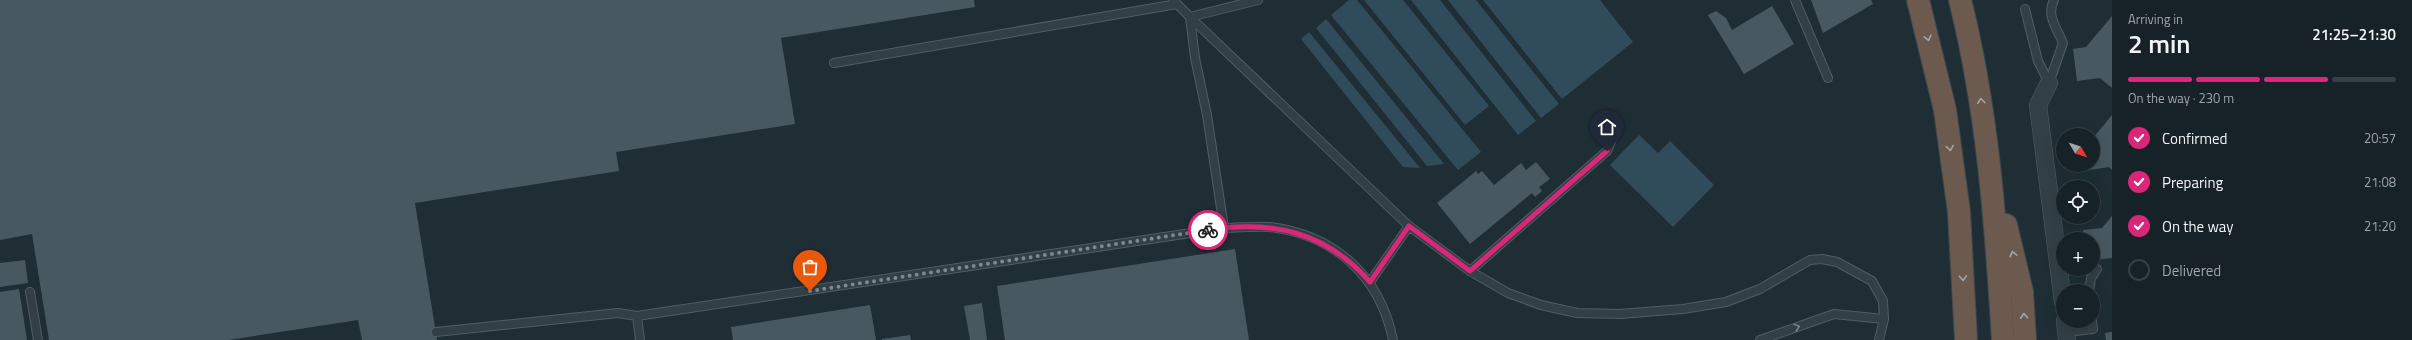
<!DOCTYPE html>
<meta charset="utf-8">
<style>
:root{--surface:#172228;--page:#202a30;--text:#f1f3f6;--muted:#9ea4a8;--line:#363f45;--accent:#db2777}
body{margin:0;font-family:"Titillium Web",sans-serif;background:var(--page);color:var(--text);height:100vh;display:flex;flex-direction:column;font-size:15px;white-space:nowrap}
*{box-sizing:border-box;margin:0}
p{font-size:13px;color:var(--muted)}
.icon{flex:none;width:22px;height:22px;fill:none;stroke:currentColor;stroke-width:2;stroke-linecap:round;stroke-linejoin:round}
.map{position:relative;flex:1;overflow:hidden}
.panel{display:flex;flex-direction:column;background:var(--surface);width:300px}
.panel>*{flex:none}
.needle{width:26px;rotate:129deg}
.tools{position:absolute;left:2056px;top:128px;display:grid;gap:8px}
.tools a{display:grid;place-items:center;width:44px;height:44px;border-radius:50%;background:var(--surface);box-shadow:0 4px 16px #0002,0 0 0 1px var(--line);font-size:20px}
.pin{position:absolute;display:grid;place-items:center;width:34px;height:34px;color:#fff;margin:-41px -17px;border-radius:50% 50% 50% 0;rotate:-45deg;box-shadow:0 0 4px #0007}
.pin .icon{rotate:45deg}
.courier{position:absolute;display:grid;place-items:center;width:40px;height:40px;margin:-20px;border:3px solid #db2777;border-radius:50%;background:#fff;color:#222;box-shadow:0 1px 5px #0007}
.overview em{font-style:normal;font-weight:600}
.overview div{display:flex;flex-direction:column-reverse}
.overview{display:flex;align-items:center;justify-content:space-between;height:68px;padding:0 16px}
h1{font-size:26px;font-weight:600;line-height:30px}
.bar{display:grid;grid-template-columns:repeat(4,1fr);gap:6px 4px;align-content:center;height:48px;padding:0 16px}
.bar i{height:5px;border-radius:3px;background:var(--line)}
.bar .active{background:var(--accent)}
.bar p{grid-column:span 4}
ol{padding:0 16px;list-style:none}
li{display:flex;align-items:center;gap:12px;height:44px}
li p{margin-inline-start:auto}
li .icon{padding:4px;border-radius:50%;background:var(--accent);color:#fff;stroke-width:4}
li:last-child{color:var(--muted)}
li i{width:22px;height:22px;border:2px solid var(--line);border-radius:50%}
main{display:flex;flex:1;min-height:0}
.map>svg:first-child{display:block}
</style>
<main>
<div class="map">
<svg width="2112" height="340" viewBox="0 0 2112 340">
<rect width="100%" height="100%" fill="#1f2e35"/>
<g fill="#304c5b">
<polygon points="1349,0 1357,0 1481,152 1458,170 1331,15"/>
<polygon points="1364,0 1403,0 1489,106 1465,125"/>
<polygon points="1411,0 1440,0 1536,121 1518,135"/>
<polygon points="1448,0 1476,0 1559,104 1541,118"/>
<polygon points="1483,0 1600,0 1633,42 1562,99"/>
<polygon points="1326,19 1444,164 1427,166 1316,28"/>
<polygon points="1309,32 1420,168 1403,167 1301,39"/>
<polygon points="1639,135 1658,153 1670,141 1714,185 1673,227 1610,165"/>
</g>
<g fill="#475861">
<polygon points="0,0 974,0 975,7 781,38 795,124 616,152 619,171 415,203 437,340 362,340 358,320 229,340 49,340 32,234 0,240"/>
<polygon points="1811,0 1871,0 1873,4 1823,33"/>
<polygon points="1772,6 1794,44 1744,74 1708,15 1716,11 1726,18 1732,30"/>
<polygon points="2112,16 2112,88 2100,78 2077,81 2073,49 2086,47"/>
<polygon points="2112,115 2112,170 2109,167 2077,172 2076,165 2093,165 2093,138"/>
<polygon points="1536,162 1550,179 1539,187 1542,191 1535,197 1532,193 1470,244 1437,203 1476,171 1478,174 1482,171 1494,185 1521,163 1526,170"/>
<polygon points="2112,216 2112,258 2093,260 2093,239 2084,239 2083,230 2102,228"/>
<polygon points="1235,249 1249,340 1005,340 997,286"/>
<polygon points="25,260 28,283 0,287 0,263"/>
<polygon points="19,289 27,340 0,340 0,292"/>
<polygon points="982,303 987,340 970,340 964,306"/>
<polygon points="870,305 876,340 733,340 731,327"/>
<polygon points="2112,332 2112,340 2106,340 2105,333"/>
<polygon points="910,335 911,340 882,340 882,339"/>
</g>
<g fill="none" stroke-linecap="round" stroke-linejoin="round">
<defs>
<g id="service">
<polyline points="1173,0 1190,17 1195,58 1207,115 1224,228"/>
<polyline points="1258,0 1190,17 1409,226"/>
<polyline points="1795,0 1828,78"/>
<polyline points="2025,9 2038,61 2049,83"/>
<polyline points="834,63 1177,4"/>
<path d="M2049,83L2063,43C2057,28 2046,16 2054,0"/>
<polyline points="1470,271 1607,151 1618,126"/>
<polyline points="1370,282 1409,226 1470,271 1508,293 1541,305 1577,313 1620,314 1683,309 1726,302 1760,289 1810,260 1822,259 1837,262 1872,281 1883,301 1884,319 1879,340"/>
<polyline points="2089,291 2091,278 2097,269"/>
<polyline points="30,292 38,340"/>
<polyline points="637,316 640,340"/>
<path d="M436,332L618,313L637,316L1224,228C1239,228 1255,226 1270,227C1335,235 1380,276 1393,340"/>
<polyline points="2066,332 2093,329 2092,321"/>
<polyline points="1760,340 1834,314 1884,319"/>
</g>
<g id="minor">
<polyline points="2049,83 2038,105 2063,302"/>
<polyline points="2065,321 2067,340"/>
</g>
<g id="motorway">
<polyline points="1918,0 1945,110 1959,212 1966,340"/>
<path d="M1960,0C1988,111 1996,226 2003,340"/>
<polyline points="2006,225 2022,292 2025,340"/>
</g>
</defs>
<use href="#service" stroke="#505d64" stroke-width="10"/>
<use href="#minor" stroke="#505d64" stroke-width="18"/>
<use href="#motorway" stroke="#3d4a50" stroke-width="24"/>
<use href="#service" stroke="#323f46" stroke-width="8"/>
<use href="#minor" stroke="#323f46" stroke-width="17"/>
<use href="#motorway" stroke="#6c5a4f" stroke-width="22"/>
</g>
<defs><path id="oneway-chevron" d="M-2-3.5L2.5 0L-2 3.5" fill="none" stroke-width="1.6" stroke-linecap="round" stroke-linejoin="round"/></defs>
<g stroke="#9fa7ac">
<use href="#oneway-chevron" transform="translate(1928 38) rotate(76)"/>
<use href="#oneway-chevron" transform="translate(1981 101) rotate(-97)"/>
<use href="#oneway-chevron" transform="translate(1950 148) rotate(82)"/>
<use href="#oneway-chevron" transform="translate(2013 254) rotate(-104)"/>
<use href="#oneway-chevron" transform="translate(1963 278) rotate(87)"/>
<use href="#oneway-chevron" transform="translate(2024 316) rotate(-94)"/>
</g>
<use stroke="#75838b" href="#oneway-chevron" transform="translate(1797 327) rotate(-19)"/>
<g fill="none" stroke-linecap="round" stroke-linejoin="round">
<polyline stroke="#7b8991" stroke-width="4" stroke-dasharray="0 7.2" points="810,291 1208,230"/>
<path stroke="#db2777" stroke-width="5" d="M1208,230C1273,220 1326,232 1370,282L1409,226L1470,271L1607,151"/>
</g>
</svg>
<div class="tools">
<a><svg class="needle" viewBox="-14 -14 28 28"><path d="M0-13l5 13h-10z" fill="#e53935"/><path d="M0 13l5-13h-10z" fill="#9ea4a8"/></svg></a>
<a><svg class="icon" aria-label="locate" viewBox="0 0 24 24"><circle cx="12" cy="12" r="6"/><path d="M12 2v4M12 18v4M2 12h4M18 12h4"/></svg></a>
<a>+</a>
<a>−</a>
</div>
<div class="pin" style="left:810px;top:291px;background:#ea580c"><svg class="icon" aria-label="bag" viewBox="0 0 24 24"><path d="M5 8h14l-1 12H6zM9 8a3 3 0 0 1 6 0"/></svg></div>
<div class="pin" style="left:1607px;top:151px;background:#1f2937"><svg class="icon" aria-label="home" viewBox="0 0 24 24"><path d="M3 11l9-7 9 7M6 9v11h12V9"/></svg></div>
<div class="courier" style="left:1208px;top:230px"><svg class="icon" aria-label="bike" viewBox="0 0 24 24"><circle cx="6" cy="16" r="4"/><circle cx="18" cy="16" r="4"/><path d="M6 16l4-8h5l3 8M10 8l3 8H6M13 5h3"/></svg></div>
</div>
<section class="panel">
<div class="overview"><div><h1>2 min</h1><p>Arriving in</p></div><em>21:25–21:30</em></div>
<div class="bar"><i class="active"></i><i class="active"></i><i class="active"></i><i></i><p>On the way · 230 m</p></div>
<ol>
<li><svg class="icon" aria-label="check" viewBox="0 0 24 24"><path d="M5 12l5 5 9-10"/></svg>Confirmed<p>20:57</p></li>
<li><svg class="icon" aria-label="check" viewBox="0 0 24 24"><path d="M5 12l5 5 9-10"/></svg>Preparing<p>21:08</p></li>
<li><svg class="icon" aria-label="check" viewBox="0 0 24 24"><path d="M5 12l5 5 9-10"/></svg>On the way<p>21:20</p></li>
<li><i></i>Delivered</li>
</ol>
</section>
</main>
